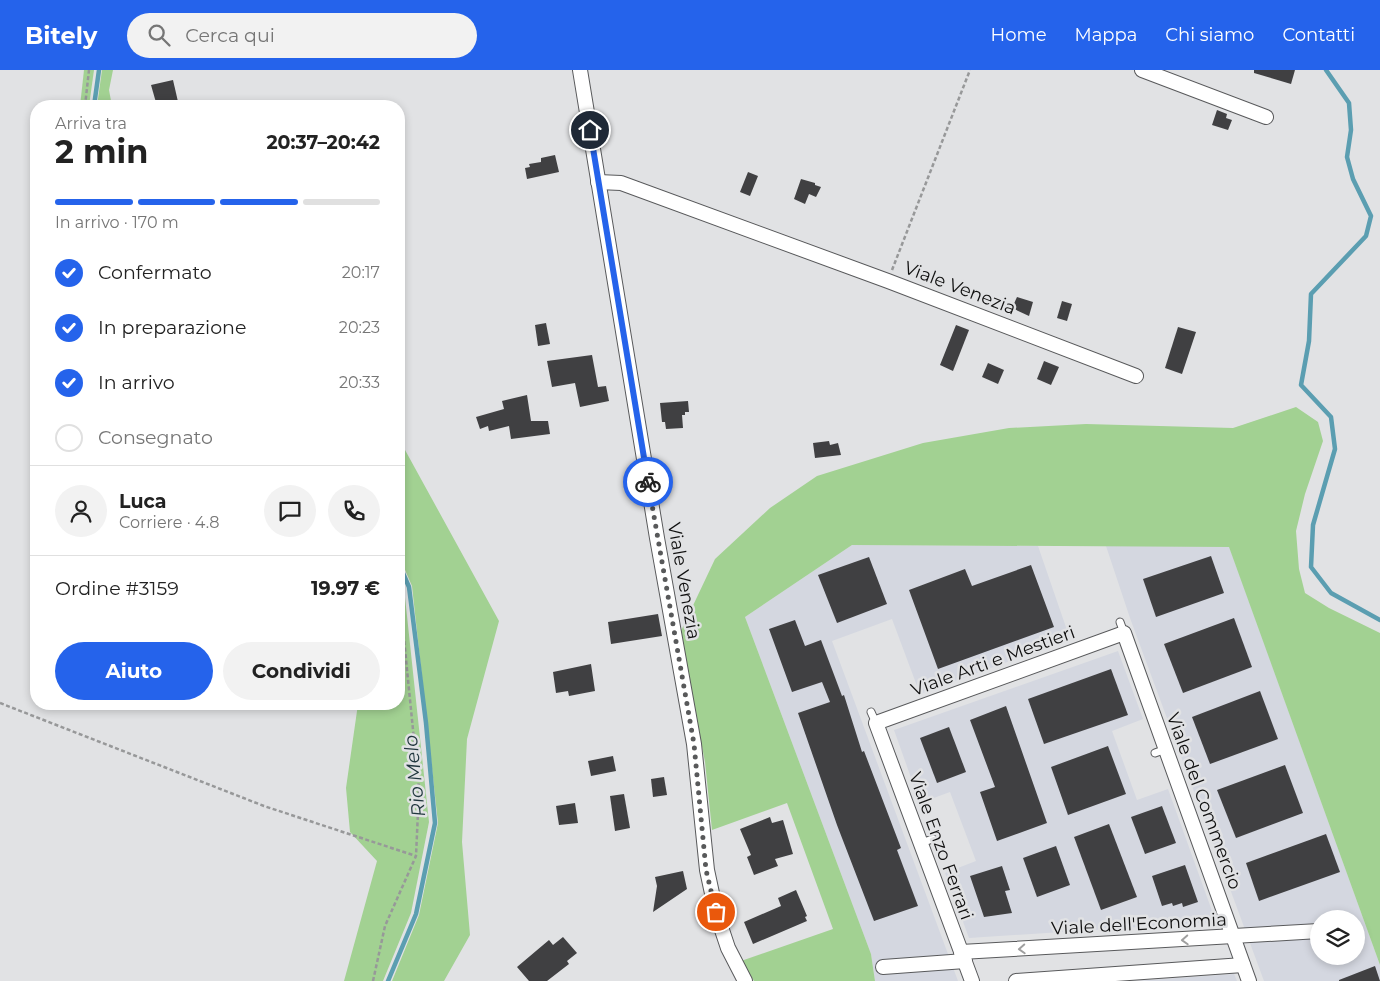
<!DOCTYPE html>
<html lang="it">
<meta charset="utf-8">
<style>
:root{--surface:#fff;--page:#f2f2f2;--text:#222;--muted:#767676;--line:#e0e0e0;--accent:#2563eb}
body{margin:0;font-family:Montserrat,sans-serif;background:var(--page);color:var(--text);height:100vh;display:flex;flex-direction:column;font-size:19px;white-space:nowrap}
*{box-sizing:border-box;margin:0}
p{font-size:16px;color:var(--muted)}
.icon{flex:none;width:28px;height:28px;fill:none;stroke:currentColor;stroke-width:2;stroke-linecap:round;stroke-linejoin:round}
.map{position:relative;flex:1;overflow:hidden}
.details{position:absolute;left:30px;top:30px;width:375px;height:610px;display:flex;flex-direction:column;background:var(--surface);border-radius:20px;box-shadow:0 2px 8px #0003}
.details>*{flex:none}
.fabs{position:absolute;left:1310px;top:840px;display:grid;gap:10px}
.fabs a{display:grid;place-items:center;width:55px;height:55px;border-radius:50%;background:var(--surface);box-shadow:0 2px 8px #0003;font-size:25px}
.pin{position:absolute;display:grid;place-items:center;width:42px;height:42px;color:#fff;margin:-21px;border:2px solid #fff;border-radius:50%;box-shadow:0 1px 5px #0007}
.courier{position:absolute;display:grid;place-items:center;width:50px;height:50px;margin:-25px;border:4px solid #2563eb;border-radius:50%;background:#fff;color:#222;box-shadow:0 1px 6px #0007}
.overview em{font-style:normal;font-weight:700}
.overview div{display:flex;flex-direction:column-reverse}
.overview{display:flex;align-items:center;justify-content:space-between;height:85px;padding:0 25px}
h1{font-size:32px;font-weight:700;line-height:38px}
.bar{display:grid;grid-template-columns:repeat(4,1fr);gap:8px 5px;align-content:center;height:60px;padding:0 25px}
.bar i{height:6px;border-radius:4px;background:var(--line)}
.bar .on{background:var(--accent)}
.bar p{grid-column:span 4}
.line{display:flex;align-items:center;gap:12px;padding:0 25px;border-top:1px solid var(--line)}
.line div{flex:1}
.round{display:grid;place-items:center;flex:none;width:52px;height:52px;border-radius:26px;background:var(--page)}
ol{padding:0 25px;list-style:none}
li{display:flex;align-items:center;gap:15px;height:55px}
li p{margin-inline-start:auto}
li .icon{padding:5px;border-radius:50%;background:var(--accent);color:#fff;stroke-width:4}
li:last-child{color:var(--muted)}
li i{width:28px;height:28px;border:2px solid var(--line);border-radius:50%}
.primary-button{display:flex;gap:10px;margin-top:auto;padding:10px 25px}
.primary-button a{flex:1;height:58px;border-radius:30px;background:var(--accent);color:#fff;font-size:20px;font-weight:700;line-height:58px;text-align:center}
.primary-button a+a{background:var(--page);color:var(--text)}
header{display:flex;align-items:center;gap:30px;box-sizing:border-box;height:70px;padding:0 25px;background:var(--accent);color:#fff}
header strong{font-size:24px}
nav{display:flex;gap:28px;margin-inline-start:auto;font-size:18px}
.search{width:350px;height:45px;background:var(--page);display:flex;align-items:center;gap:12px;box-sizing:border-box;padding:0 18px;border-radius:28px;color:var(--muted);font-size:19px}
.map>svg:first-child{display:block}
</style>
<header>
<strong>Bitely</strong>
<div class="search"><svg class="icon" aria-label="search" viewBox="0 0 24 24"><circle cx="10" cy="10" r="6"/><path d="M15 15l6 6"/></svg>Cerca qui</div>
<nav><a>Home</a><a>Mappa</a><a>Chi siamo</a><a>Contatti</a></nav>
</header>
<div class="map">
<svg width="1380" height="911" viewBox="0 0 1380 911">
<rect width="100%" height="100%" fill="#e1e2e4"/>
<g fill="#d4d7e0" fill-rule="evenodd">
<polygon points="852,475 1038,476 1070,569 920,624 892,549 832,571 958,911 875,911 871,884 745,547"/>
<path d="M1106,476H1229L1380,895V911H1264L1130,548ZM1319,849H1356V886H1319Z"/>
<polygon points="1118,581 1143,649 1112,661 1137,730 1168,719 1216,852 969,868 945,803 976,791 950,722 920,733 894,660"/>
<polygon points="1234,904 1237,911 1135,911"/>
</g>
<g fill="#a2d192">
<polygon points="84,0 94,0 89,36 80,36"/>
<polygon points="102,0 113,0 109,20 112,36 97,36"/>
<polygon points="1296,337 1318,352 1323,371 1305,424 1296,461 1299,499 1305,523 1329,538 1380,563 1380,895 1229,477 852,475 745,547 871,884 875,911 754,911 741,891 833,859 787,733 712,760 705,692 680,563 715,489 770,438 817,406 923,373 1009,358 1086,354 1233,358"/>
<polygon points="399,369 499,551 467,669 462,772 470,865 444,911 392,911 419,845 438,753 412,516 399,486"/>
<polygon points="399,507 404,518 429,752 411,843 383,911 344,911 377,791 350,762 346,718 358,634 399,634"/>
</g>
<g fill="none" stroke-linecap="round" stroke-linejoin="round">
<g stroke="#5b9eb1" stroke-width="4.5">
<polyline points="1326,0 1349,33 1351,60 1347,87 1353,109 1371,146 1366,166 1311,224 1309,271 1301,315 1331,347 1335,379 1313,455 1311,497 1331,523 1380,550"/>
<polyline points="94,36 99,0"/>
<polyline points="388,911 416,844 435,753 426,653 409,517 399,494"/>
</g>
</g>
<g fill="#404042">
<polygon points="1254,0 1295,0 1291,14 1254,3"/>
<polygon points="173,10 179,36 157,36 151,15"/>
<polygon points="1217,40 1227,44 1226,48 1232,50 1228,60 1212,55"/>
<polygon points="555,85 559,102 527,109 525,98 530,97 529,94 541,92 541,88"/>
<polygon points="748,102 758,106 750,126 740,122"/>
<polygon points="801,109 815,113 815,115 821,117 816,127 809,124 805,134 794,129"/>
<polygon points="1017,227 1033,232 1029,246 1012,238"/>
<polygon points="1062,231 1072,234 1067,251 1057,248"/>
<polygon points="546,253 550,274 538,276 535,255"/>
<polygon points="956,255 969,260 953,301 940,295"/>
<polygon points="1178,257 1196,262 1182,304 1165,298"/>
<polygon points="592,285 598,317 606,316 609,331 580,337 575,313 552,317 547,291"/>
<polygon points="1044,291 1059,297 1051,315 1037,309"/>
<polygon points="988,293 1004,300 998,314 982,307"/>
<polygon points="527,325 531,351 548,351 550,364 511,369 509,356 489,361 488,356 480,359 476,347 504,339 502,331"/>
<polygon points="688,331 689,342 685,342 685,345 682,345 683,358 666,359 665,352 662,352 660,333"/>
<polygon points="829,371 830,375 838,373 841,385 815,388 813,373"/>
<polygon points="1211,486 1224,523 1156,547 1143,509"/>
<polygon points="869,487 887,534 837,553 818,505"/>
<polygon points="1031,495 1054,557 938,599 909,520 965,499 972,516"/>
<polygon points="658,544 662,566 611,574 608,552"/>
<polygon points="1234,548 1252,597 1183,623 1164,574"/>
<polygon points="795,550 805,576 821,570 842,626 844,625 862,682 864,681 901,778 897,780 918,836 874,851 837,755 798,643 830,632 822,612 792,622 769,559"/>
<polygon points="591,594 595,621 569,626 568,621 556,623 553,602"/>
<polygon points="1111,599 1128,645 1044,674 1028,629"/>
<polygon points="1260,621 1278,669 1210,694 1192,647"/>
<polygon points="1006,636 1047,753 997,771 980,722 995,717 970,650"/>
<polygon points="949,657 966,702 937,713 920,668"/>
<polygon points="1108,676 1126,724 1068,745 1051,697"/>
<polygon points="613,686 616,701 591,706 588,691"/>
<polygon points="1285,695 1303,743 1236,768 1217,720"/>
<polygon points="664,707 667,725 653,727 651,709"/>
<polygon points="624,724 630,758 615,761 610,726"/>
<polygon points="575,733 578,753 559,755 556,736"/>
<polygon points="1162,736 1176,773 1145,784 1131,747"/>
<polygon points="770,747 772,753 783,750 793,784 775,789 778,796 754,805 747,787 751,785 740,759"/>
<polygon points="1109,754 1137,827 1101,840 1074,767"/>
<polygon points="1326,764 1340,802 1259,831 1246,793"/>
<polygon points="1056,776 1070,815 1037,827 1023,788"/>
<polygon points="1185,795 1198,832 1183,837 1182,833 1173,836 1172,833 1162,836 1152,806"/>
<polygon points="1002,796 1010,820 1005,821 1012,843 984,847 970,806"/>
<polygon points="683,801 687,819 653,842 657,816 655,807"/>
<polygon points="796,820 807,846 805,847 807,851 753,874 744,852 781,836 778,828"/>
<polygon points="563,867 577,883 567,891 569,894 547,911 529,911 517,897 549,870 553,875"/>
<polygon points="1375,896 1380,911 1339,911 1339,910"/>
</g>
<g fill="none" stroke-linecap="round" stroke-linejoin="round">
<defs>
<g id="service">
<polyline points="1120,552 1124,563"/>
<polyline points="871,642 876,653"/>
<polyline points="1155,683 1166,679"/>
<polyline points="920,773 933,769"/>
</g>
<g id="minor">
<polyline points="580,0 657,468 694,674 707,800 716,842 728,878 745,911"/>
<polyline points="1142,0 1266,47"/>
<polyline points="598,112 621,113 888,211 1136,306"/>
<polyline points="961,882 1319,861"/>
<polyline points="883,897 965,891"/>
<polyline points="972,911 876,653 1124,563 1249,911"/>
<polyline points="1016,911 1243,895"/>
</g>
</defs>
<use href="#service" stroke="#58595b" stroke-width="9"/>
<use href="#minor" stroke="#58595b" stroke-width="16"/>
<g stroke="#979899" stroke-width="2.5" stroke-dasharray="4 2.5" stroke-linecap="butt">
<polyline points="85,36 89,0"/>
<polyline points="892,200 970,0"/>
<polyline points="0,633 264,736 416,786"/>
<polyline points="373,911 385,856 416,786 419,720 399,519"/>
</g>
<use href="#service" stroke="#fff" stroke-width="7"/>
<use href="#minor" stroke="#fff" stroke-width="14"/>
</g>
<defs><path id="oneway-chevron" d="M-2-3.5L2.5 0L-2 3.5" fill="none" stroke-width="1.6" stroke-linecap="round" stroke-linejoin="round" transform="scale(1.25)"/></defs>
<g stroke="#9f9f9f">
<use href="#oneway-chevron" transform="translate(1185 870) rotate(177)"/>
<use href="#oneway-chevron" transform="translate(1022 879) rotate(177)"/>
</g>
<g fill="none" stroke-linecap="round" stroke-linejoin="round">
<polyline stroke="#58595a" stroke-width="5" stroke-dasharray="0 9" points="648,412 694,674 706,800 716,842"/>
<polyline stroke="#2563eb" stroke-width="6" points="590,60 648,412"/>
</g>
<g text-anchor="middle" stroke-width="5" stroke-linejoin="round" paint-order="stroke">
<g font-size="18" fill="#0f0f0f" stroke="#e1e2e4">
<text transform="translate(960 218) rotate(21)" y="6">Viale Venezia</text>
<text transform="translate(684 511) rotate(80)" y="6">Viale Venezia</text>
<text transform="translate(993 591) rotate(-20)" y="6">Viale Arti e Mestieri</text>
<text transform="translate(1204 731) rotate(70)" y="6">Viale del Commercio</text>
<text transform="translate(941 776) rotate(70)" y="6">Viale Enzo Ferrari</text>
<text transform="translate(1139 854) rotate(-3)" y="6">Viale dell'Economia</text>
</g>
<g font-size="19" font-style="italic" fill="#21373e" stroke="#e1e2e4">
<text transform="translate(414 706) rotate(-96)" y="7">Rio Melo</text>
</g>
</g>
</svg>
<div class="fabs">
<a><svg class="icon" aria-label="layers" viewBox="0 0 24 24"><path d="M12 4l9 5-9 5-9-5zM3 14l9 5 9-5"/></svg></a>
</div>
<div class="pin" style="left:716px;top:842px;background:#ea580c"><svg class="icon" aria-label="bag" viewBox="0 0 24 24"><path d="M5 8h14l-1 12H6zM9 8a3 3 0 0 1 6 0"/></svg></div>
<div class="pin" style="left:590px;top:60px;background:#1f2937"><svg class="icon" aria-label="home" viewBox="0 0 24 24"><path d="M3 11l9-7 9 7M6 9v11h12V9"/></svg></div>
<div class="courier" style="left:648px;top:412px"><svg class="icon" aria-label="bike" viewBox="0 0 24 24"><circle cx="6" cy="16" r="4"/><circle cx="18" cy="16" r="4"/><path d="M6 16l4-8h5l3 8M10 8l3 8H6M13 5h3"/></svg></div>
<section class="details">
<div class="overview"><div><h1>2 min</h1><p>Arriva tra</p></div><em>20:37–20:42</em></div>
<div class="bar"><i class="on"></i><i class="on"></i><i class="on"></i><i></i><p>In arrivo · 170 m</p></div>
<ol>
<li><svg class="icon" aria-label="check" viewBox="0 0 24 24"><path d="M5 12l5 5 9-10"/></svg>Confermato<p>20:17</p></li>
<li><svg class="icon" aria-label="check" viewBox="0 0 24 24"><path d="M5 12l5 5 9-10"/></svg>In preparazione<p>20:23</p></li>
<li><svg class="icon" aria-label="check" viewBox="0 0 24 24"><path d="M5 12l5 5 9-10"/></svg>In arrivo<p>20:33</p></li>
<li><i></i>Consegnato</li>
</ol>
<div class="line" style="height:90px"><a class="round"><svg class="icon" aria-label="person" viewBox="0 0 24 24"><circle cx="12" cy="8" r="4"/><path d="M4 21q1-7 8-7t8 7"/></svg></a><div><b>Luca</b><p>Corriere · 4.8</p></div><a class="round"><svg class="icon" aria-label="chat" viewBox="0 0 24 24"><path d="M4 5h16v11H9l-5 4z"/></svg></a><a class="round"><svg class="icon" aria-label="phone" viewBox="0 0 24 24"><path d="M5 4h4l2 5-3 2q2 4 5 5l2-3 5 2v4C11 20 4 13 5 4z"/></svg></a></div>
<div class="line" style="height:65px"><div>Ordine #3159</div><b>19.97 €</b></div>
<div class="primary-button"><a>Aiuto</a><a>Condividi</a></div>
</section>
</div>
